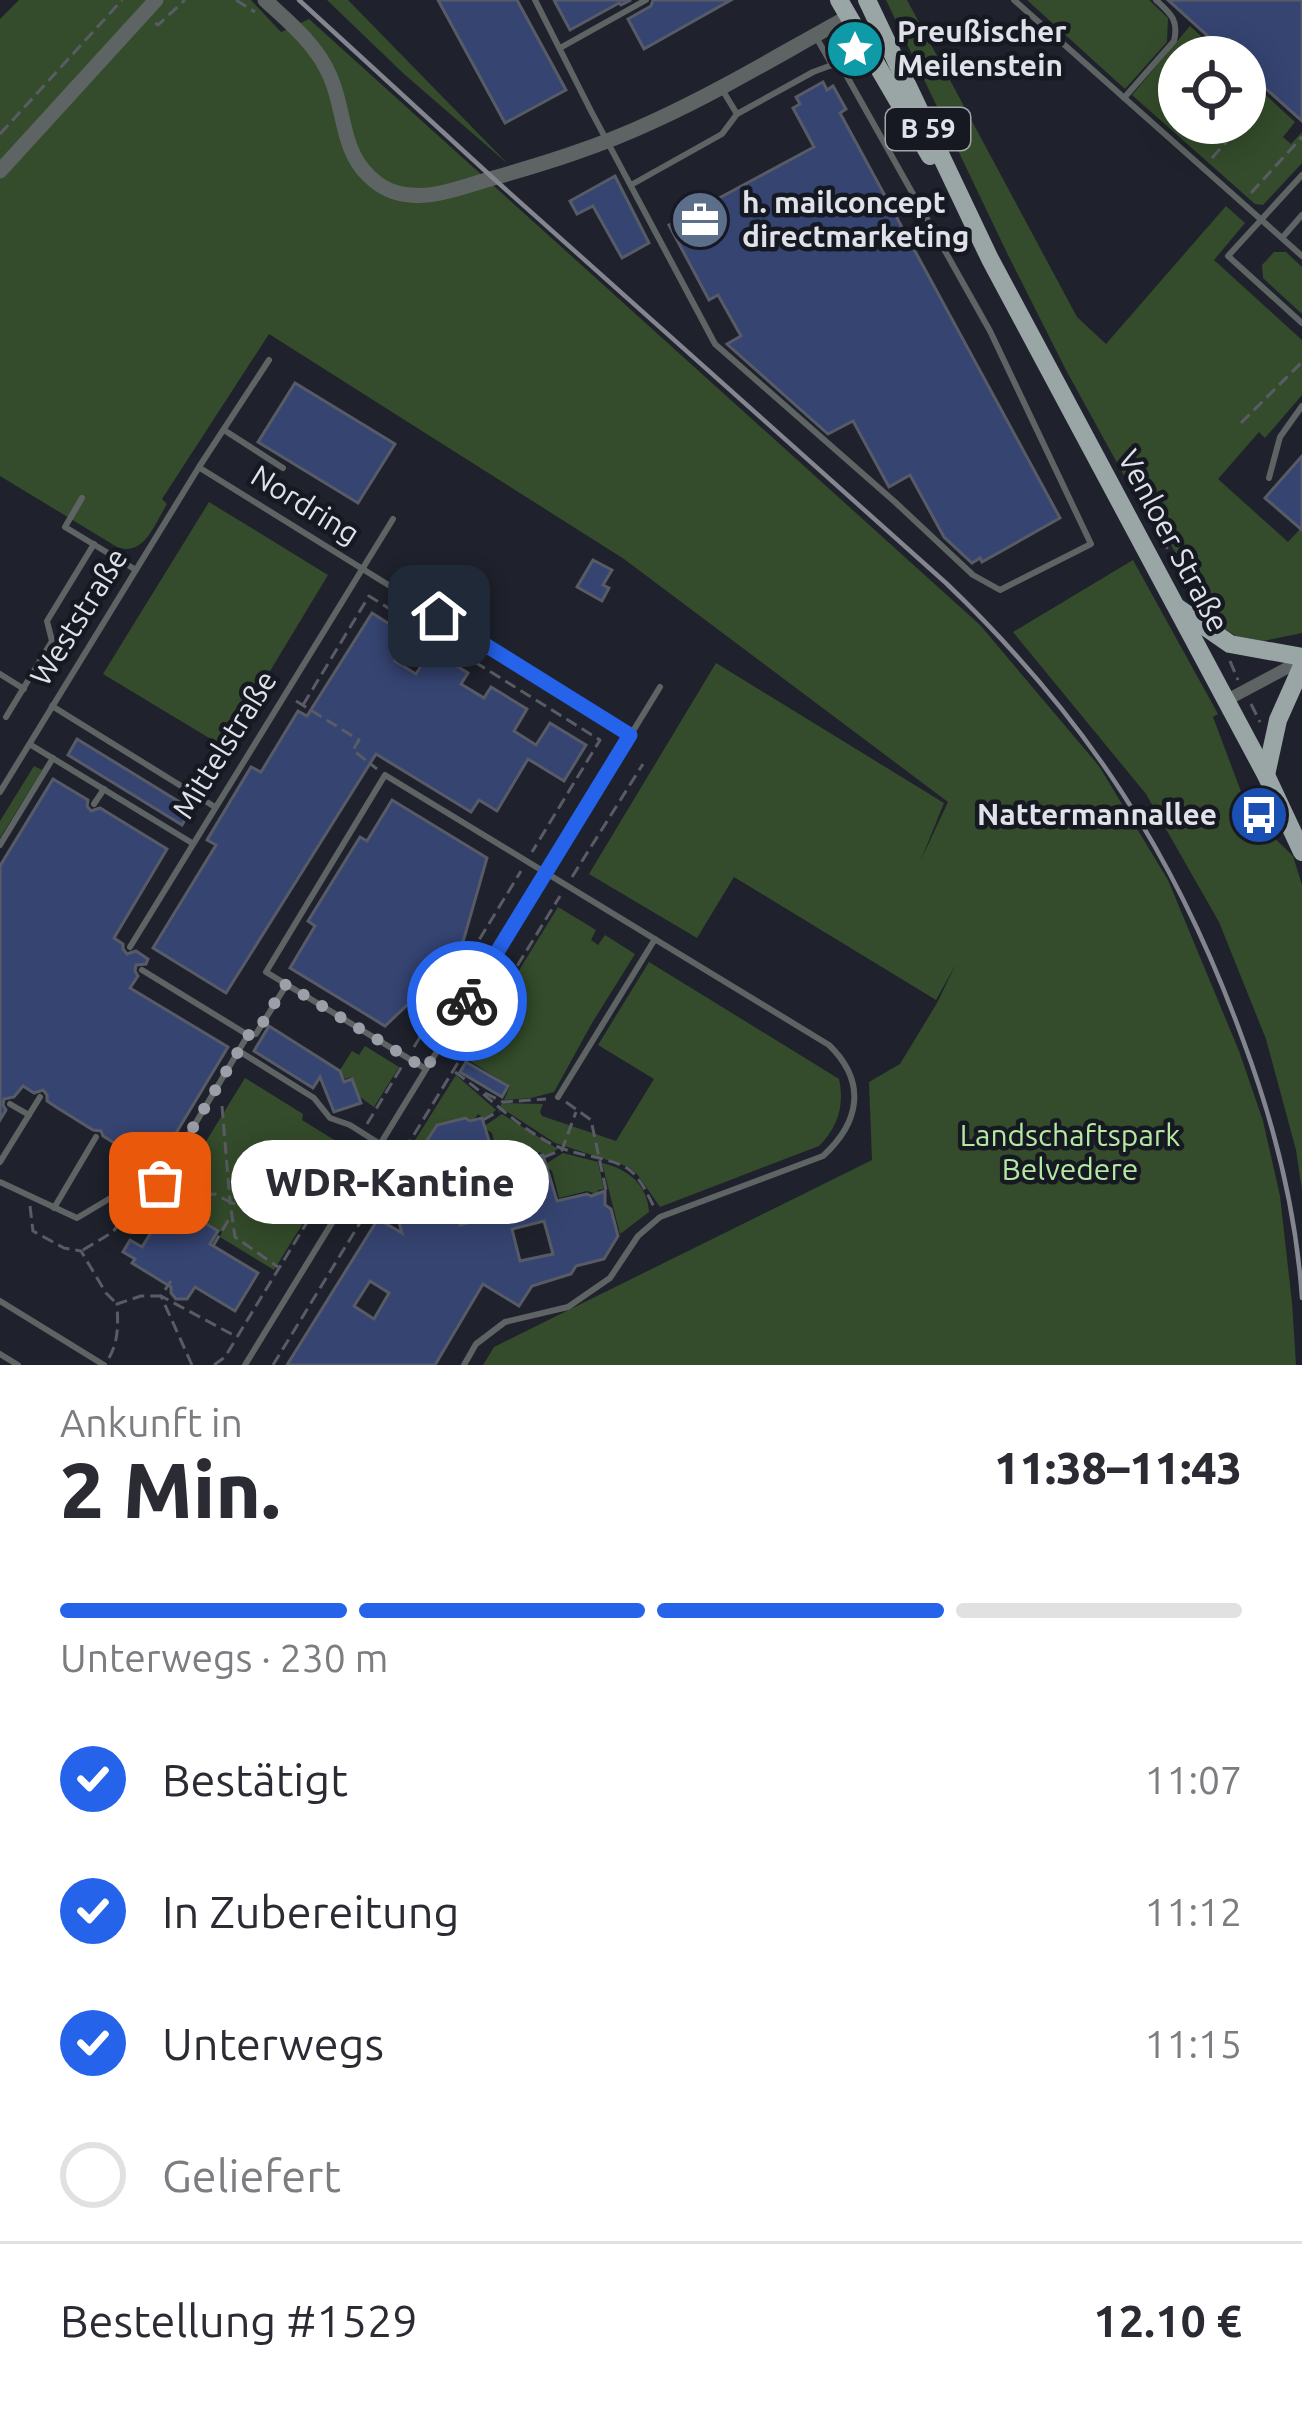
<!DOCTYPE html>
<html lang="de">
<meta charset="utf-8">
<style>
:root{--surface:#fff;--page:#f7f7f7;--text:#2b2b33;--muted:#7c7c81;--line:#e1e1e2;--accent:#2563eb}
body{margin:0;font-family:Ubuntu,sans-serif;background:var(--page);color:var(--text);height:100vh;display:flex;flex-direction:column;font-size:45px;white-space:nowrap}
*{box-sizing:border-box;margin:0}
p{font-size:39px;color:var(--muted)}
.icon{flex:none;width:66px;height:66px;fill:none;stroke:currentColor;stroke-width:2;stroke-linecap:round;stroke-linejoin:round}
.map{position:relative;height:1365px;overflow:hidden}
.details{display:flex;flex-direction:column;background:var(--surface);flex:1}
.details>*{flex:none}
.fabs{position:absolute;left:1158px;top:36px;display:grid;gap:24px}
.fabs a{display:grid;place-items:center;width:108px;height:108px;border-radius:50%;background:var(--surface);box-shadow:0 6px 30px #0003;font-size:60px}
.pin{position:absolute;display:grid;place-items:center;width:102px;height:102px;color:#fff;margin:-51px;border-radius:24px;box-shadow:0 6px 18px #0006}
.courier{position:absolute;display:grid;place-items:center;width:120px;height:120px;margin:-60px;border:9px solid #2563eb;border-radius:50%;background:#fff;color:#222;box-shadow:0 3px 15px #0007}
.bubble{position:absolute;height:84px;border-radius:42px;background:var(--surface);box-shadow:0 6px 30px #0003;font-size:39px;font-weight:800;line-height:84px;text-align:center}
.overview em{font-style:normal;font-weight:800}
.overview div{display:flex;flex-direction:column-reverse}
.overview{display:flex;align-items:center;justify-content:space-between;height:204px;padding:0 60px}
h1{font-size:78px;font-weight:800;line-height:90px}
.bar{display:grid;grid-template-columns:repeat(4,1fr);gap:18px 12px;align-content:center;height:144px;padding:0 60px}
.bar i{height:15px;border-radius:9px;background:var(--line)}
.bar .current{background:var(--accent)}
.bar p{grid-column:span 4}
.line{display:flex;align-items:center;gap:30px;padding:0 60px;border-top:3px solid var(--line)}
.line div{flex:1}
ol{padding:0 60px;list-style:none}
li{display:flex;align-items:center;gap:36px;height:132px}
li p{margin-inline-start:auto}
li .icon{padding:12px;border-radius:50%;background:var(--accent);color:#fff;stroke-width:4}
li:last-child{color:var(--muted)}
li i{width:66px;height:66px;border:6px solid var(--line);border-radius:50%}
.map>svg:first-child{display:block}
</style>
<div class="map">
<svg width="1302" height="1365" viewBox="0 0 1302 1365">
<rect width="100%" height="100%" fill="#1f222c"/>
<g fill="#344c2b">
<path d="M19,0H251L281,32L309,19L980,625L1099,766L1168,880L1239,1051L1263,1121L1280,1196L1292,1303L1296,1365H483L494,1347L872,1160L869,1082L900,1064L937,1003L956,964L936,1000L734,877L697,938L589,874L716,663L944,803L920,862L948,802L624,559L269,334L162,499L167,504C154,525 144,557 117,547L0,476V19Z"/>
<polygon points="327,0 348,0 508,164 404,74"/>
<polygon points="886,0 907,0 1077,317 1106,344 1226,206 1245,223 1214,260 1302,340 1302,395 1265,438 1259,432 1218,479 1288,542 1302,527 1302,633 1263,641 1236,636 1213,622 1191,603 1175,552 1155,516 1127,481 1066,370 1008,255"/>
<polygon points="1027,0 1149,0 1168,18 1167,42 1125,89"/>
<polygon points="1190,26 1224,57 1179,57 1179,123 1245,123 1245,76 1295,122 1283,137 1291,144 1302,132 1302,163 1263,205 1255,204 1132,95"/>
<polygon points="1274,252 1286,252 1302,267 1302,314 1263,278 1262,265"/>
<polygon points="209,502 328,575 224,747 103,674"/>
<polygon points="1133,560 1218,714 1213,717 1240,789 1261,825 1293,856 1302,885 1302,1190 1296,1150 1266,1039 1219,922 1146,794 1013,632"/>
<polygon points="34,766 42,770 0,838 0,821"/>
<polygon points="558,907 596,930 591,940 598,945 605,935 635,954 592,1023 554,1092 531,1098 504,1100 510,1086 465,1058"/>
<path d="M649,962L839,1079C845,1106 837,1128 819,1146L660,1207L637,1174L629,1167L555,1143L500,1107L502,1103L543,1104L540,1112L542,1116L616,1141L654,1079L598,1045Z"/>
<polygon points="365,1046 399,1067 374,1107 360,1097 352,1077 345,1079 340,1070 352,1051 359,1055"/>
<polygon points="456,1075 496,1110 485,1119 478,1114 473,1121 465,1117 436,1124 420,1150 425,1174 421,1182 426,1203 422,1208 410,1209 403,1193 407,1188 397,1148 407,1153"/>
<polygon points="245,1078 303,1114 302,1120 349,1149 274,1270 220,1237 222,1232 170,1200"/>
<polygon points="502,1114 558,1149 547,1156 539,1152 534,1160 525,1154 498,1160 492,1133 483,1127"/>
<polygon points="563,1153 598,1162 604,1189 598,1190 597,1194 587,1191 559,1198 552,1171 544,1165"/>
<path d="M602,1163C628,1169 647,1184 649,1212L620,1234Z"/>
</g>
<g fill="#364472" stroke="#575b66" stroke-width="3" fill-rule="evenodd">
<polygon points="438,0 517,0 566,90 505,123"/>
<polygon points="554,0 631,0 621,5 619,3 570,30"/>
<polygon points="653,0 731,0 644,49 628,19 651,6"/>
<polygon points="1168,0 1302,0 1302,121 1245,70 1245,57 1231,57"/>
<polygon points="823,82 827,90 833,86 846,109 840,113 1060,518 982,562 980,558 972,563 944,537 910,475 889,487 853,421 828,434 727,344 741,336 718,295 709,300 669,225 814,147 793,108 800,104 796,97"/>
<polygon points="615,176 649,243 622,258 593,206 577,214 570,201"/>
<polygon points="295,383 395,444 358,503 258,442"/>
<polygon points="1302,456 1302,530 1265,498"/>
<polygon points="593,560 612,570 603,585 609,588 602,601 577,587"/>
<polygon points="372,613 410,637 395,661 416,674 431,650 468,673 461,684 484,698 491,687 527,709 514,731 536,745 550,723 586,745 564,781 528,759 497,811 479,800 471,812 376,754 226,993 153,948 216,845 207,840 251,767 261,772 298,711 307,716"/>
<polygon points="77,739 191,809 182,825 68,755"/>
<polygon points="53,779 88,800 87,806 91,811 100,808 167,849 114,938 123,944 123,949 127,954 136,951 148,959 146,964 136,965 135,971 138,976 130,988 228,1047 155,1168 103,1136 101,1131 93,1130 56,1107 47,1101 47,1095 43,1090 34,1093 23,1086 14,1097 4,1099 3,1105 6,1110 0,1120 0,866"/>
<polygon points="392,800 487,858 459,956 385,1026 290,968 315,926 308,921 360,837 367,841"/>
<polygon points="269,1026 340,1071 344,1082 352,1079 361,1103 334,1112 320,1077 313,1088 254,1051"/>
<polygon points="466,1062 508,1086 502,1097 460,1072"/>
<path d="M465,1118L470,1121L482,1118L496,1163L525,1156L530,1158L543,1155L557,1201L587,1194L591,1196L605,1191V1205L611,1209L618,1236L604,1259L576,1266L571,1274L532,1286L519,1306L483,1284L435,1365H287L378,1219L402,1233L394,1205L419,1219L429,1202L425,1184L429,1177L422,1148L437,1125ZM484,1184L491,1217L460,1225L450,1192ZM544,1221L553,1254L520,1261L512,1229ZM370,1281L389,1293L374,1319L354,1306Z"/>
<polygon points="170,1202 218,1231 210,1244 258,1273 235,1311 195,1287 187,1299 176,1299 171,1293 171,1287 132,1263 135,1259 123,1252 130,1240 142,1247"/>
</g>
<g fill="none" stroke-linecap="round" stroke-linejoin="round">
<g stroke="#595c65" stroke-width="3" stroke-dasharray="12 6" stroke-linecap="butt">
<polyline points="236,0 255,12"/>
<polyline points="155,23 158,25 185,0"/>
<polyline points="1245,121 1256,108 1253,105"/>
<polyline points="0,134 122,0"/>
<polyline points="1212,158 1243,123"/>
<polyline points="1251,193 1302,137"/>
<polyline points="1241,423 1302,362"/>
<polyline points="1143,508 1153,519 1176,567"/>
<polyline points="1230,661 1238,680"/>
<polyline points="296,701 359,740 353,750 377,769"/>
<polyline points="1251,704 1260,722"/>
<polyline points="303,705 369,596 600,740 532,852"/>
<polyline points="572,877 643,764"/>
<polyline points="414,1047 521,871"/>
<path d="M455,1072C486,1094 512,1122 546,1141C571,1156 606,1156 627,1168C640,1177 647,1193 654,1207"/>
<polyline points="485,1093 503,1102 546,1099"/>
<polyline points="566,1102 591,1120 606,1190 604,1194"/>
<polyline points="222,1106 230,1202 256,1213"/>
<polyline points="483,1120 499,1111"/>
<polyline points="367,1124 402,1066"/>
<polyline points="544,1157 562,1150 576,1112"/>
<polyline points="170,1189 182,1195 215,1194 230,1202 235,1237 278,1267"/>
<polyline points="30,1206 33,1231 64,1248 81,1251 106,1293 117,1304"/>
<polyline points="213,1246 229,1219"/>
<polyline points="83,1250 113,1232 139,1195"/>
<path d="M109,1358C119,1340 118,1324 117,1304L141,1296H161L171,1281"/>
<polyline points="192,1365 161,1296 237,1337 356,1142"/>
<polyline points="214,1365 225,1357 236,1339"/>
<polyline points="273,1365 560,896"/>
</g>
<g stroke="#5e6463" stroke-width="6">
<polyline points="535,0 591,111 715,344 895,502 973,575 1000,590 1091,544 990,331 845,73 832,65 813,72 737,114 722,134 631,185"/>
<polyline points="1014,0 1302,256"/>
<polyline points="816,37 832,65"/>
<polyline points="560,48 646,0"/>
<polyline points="723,91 737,114"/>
<path d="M1124,98L1174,41C1179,20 1171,14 1156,0"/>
<polyline points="1302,175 1228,256 1302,323"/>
<polyline points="1282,238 1302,215"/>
<polyline points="224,430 283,468"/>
<polyline points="200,468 630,735"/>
<polyline points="1269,478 1280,437 1302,406"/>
<polyline points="82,498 65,527 136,570"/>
<polyline points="0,674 24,689"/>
<polyline points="52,706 215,807"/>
<polyline points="6,717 52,641 47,621 94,544"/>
<polyline points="31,745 192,843"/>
<polyline points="0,792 199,467 269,360"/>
<polyline points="94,804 104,789"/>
<polyline points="0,845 53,758"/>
<polyline points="130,947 393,519"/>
<polyline points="248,1035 256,1034 287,984"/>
<polyline points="239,1051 314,1098 330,1118 350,1125 380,1144"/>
<path d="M426,1069L266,972L385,775L829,1045C867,1082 860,1122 823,1156L660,1217L638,1236L610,1278L568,1307L505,1322L476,1344L464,1365"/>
<polyline points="558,1097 655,939"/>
<polyline points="10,1104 29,1115"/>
<polyline points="0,1162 40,1097"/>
<polyline points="0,1182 77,1218 129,1187 160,1183 248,1035 142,970"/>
<polyline points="54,1208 96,1137"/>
<polyline points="0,1301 104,1365"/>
<polyline points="0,1354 18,1365"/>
<polyline points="245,1365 660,687"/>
</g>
<polyline stroke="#5e6463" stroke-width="12" points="1225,701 1302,660"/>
<g stroke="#5e6463" stroke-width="15">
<path d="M265,0C289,22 317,45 330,76C345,109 341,150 369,176C380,187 394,194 410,195C436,198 465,186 490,179C546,163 601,146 654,121C720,91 784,52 848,17"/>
<polyline points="0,171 156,0"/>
</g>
<g stroke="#99a6a5" stroke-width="18">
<polyline points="839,0 930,156"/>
<polyline points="867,0 990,259 1266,775 1302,852"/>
<polyline points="1178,608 1230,644 1302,657"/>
<polyline points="1266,775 1278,720 1302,666"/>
</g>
<path stroke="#83868e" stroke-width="4.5" d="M299,0L493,178L946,583C1087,718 1177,857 1243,1040C1274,1123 1296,1210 1302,1298"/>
</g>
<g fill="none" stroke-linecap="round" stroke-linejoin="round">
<polyline stroke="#9c9fa7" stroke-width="12" stroke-dasharray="0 21.6" points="160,1183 248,1035 256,1034 286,984 426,1069 467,1001"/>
<polyline stroke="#2563eb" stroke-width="15" points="439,616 630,735 467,1001"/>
</g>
<defs>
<symbol id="sight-disc" viewBox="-11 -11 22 22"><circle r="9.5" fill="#0f9aa8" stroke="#161922"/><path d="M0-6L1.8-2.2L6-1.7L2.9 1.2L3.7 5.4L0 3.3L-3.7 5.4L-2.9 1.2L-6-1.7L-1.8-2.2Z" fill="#fff"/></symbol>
<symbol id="office-disc" viewBox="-11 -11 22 22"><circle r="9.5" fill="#5c6f8a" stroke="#161922"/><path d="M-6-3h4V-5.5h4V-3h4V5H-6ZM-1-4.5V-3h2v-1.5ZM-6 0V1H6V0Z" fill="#fff"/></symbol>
<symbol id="bus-disc" viewBox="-11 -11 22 22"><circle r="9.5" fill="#1a4fb4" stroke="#161922"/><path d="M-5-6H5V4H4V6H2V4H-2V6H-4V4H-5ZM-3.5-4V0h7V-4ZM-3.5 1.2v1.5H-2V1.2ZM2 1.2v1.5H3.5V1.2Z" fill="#fff"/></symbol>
</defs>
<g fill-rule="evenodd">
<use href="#sight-disc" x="822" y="16" width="66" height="66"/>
<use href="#office-disc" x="667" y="187" width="66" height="66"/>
<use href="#bus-disc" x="1226" y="782" width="66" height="66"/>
</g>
<g text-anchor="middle" stroke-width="9" stroke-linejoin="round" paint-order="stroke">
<rect fill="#161922" stroke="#a3a6ad" stroke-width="3" x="886" y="108" width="84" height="42" rx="9"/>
<g font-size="27" font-weight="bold" fill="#e0e2e9">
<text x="928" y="138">B 59</text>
</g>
<g font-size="30" font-weight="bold" fill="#e0e2e9" stroke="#161922" text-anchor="start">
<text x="897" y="42">Preußischer<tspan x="897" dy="34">Meilenstein</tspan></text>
<text x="742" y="213">h. mailconcept<tspan x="742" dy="34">directmarketing</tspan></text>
<text x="1217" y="825" text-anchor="end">Nattermannallee</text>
</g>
<g font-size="30" fill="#e0e2e9" stroke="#161922">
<text transform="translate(305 505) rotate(32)" y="10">Nordring</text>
<text transform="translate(1173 541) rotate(62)" y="10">Venloer Straße</text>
<text transform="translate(79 617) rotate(-58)" y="10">Weststraße</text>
<text transform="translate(225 745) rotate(-58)" y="10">Mittelstraße</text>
</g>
<g font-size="30" fill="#b5e8a1" stroke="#161922">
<text x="1070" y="1146">Landschaftspark<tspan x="1070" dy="34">Belvedere</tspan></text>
</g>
</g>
</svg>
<div class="fabs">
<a><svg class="icon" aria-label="locate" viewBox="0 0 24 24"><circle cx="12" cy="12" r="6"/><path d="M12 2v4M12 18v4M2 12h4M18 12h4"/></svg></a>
</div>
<div class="pin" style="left:160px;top:1183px;background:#ea580c"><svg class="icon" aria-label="bag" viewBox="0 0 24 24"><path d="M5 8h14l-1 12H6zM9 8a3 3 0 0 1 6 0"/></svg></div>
<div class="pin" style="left:439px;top:616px;background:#1f2937"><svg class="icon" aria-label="home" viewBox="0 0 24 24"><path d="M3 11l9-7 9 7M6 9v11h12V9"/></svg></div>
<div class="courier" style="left:467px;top:1001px"><svg class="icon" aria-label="bike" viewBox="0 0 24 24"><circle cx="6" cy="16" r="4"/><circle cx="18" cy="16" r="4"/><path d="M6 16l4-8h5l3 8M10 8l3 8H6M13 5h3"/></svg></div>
<div class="bubble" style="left:231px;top:1140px;width:318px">WDR-Kantine</div>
</div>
<section class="details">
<div class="overview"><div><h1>2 Min.</h1><p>Ankunft in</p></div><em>11:38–11:43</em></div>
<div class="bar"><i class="current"></i><i class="current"></i><i class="current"></i><i></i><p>Unterwegs · 230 m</p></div>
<ol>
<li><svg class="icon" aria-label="check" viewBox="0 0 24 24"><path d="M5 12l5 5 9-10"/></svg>Bestätigt<p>11:07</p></li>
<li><svg class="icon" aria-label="check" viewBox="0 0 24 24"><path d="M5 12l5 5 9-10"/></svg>In Zubereitung<p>11:12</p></li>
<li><svg class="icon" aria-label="check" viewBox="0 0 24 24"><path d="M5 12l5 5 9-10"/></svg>Unterwegs<p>11:15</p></li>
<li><i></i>Geliefert</li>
</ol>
<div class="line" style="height:156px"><div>Bestellung #1529</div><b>12.10 €</b></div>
</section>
